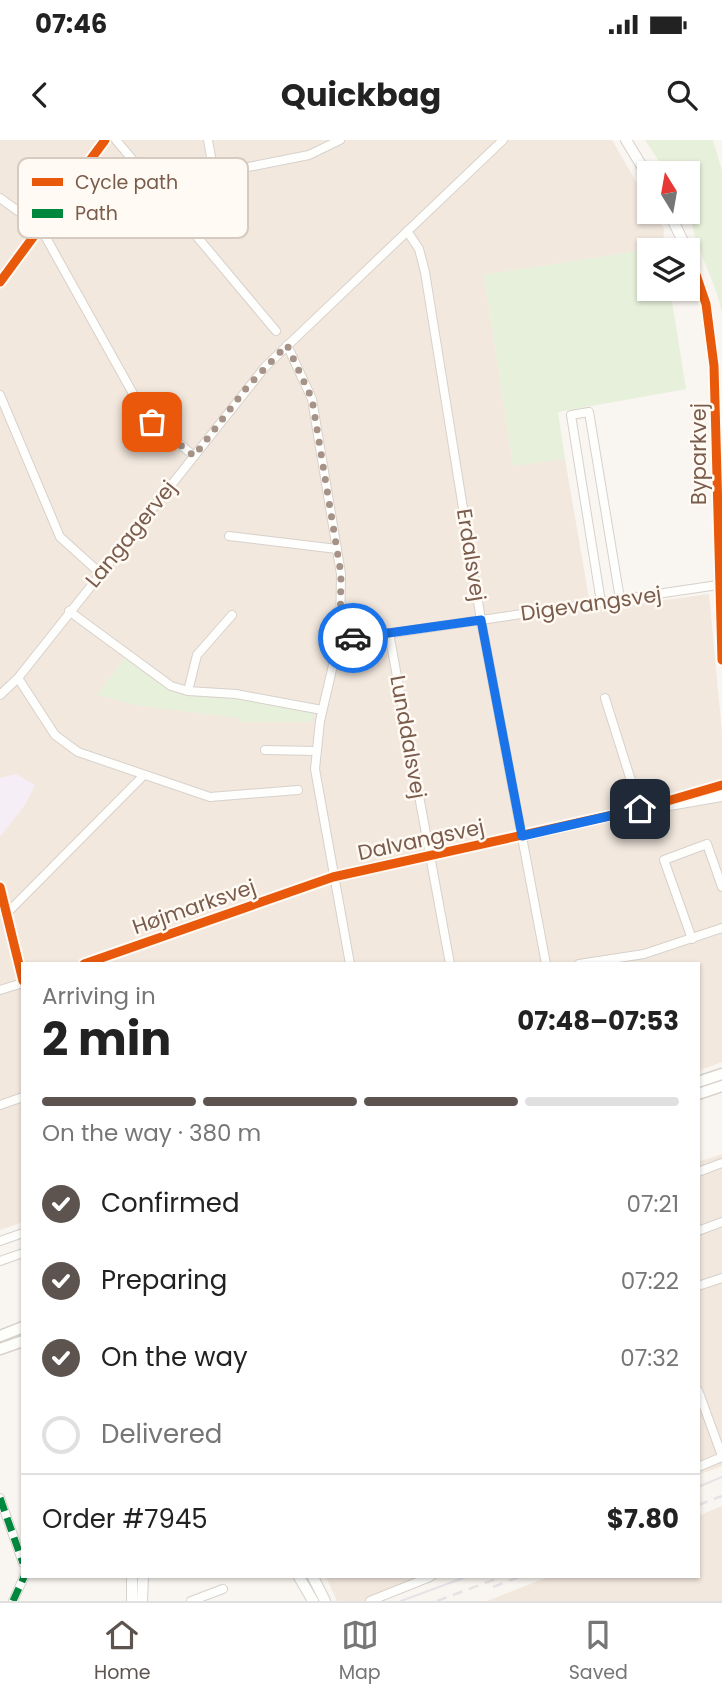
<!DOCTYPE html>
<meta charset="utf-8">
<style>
:root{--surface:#fff;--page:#f2f2f2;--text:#222;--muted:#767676;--line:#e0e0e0;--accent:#5d544f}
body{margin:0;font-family:Poppins,sans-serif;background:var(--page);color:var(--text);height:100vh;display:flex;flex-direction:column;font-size:26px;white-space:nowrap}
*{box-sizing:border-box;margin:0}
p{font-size:23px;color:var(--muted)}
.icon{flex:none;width:38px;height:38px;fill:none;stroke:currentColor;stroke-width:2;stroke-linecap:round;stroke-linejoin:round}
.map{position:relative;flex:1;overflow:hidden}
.details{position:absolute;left:21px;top:822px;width:679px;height:616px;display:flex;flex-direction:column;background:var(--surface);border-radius:0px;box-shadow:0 2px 5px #0004}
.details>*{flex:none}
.needle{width:46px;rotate:349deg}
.controls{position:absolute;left:637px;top:21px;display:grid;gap:14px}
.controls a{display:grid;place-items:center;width:63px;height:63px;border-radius:0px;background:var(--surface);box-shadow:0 2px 5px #0004;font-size:35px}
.pin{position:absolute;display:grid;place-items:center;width:60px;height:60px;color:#fff;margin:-30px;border-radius:14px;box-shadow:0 4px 10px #0006}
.courier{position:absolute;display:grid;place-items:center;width:70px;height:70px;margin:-35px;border:5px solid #1a73e8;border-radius:50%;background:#fff;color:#222;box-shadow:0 2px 9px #0007}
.overview em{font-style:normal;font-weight:700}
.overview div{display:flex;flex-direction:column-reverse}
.overview{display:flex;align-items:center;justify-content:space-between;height:119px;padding:0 21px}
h1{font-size:46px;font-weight:700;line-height:52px}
.bar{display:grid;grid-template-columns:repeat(4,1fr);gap:10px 7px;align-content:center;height:84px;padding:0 21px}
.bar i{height:9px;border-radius:5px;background:var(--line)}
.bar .selected{background:var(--accent)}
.bar p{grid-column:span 4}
.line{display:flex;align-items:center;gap:18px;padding:0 21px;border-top:2px solid var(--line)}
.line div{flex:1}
ol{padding:0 21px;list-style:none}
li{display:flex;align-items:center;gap:21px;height:77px}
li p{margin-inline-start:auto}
li .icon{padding:7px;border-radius:50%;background:var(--accent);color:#fff;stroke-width:4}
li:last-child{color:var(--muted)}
li i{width:38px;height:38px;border:4px solid var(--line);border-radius:50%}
.status{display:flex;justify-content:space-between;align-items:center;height:49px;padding:0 35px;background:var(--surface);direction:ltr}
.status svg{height:19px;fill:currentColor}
header{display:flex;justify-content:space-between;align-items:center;height:91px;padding:0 21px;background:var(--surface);font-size:32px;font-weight:700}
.menu{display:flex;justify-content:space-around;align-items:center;height:98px;border-top:2px solid var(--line);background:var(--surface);font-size:19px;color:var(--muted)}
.menu a{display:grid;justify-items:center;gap:4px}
.menu .selected{color:var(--accent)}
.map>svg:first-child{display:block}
</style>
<div class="status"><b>07:46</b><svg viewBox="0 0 49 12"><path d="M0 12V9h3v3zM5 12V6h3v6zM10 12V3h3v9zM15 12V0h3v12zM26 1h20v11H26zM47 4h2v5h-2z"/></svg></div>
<header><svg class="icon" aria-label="back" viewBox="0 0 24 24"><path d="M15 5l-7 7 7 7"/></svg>Quickbag<svg class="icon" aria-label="search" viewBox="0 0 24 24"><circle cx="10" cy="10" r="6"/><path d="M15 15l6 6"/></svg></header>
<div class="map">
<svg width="722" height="1461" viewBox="0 0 722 1461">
<rect width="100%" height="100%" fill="#f9f5f0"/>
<g fill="#f2e8de">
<polygon points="0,0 612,0 649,64 649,72 654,72 664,89 663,107 484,135 513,325 565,319 591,470 709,454 722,593 722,922 698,931 698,824 23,824 23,1082 0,1090"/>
<polygon points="698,1014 701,1021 722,1014 722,1326 698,1335"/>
<polygon points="722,1366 722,1461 487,1461 548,1437 698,1437 698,1376"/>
<polygon points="326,1437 442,1437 381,1461 337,1461"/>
</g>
<polygon fill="#f6eef6" points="16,634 35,645 25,665 0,697 0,638"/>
<g fill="#e7f0db">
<path d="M645,0H713L722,31V173C717,146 704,125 696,99C689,78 688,56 688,33H667Z"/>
<polygon points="663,107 664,110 649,110 649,149 670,149 686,249 558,272 565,319 513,326 484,135"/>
<polygon points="125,518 158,543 178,552 235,556 314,571 312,582 240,582 239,578 140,566 97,555"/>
</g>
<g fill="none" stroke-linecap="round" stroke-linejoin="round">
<defs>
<g id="minor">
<polyline points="116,0 276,191"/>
<polyline points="208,0 215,40"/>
<polyline points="0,58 40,87 145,275 194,316"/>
<polyline points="178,70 228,31 309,15 340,0"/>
<polyline points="407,91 419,109 425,132 481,480 546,824"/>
<polyline points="0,142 105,0"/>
<polyline points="287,205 312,259 341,434 340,495 320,581 315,629 350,824"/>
<polyline points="0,255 60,397 100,433"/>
<polyline points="229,396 337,409"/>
<polyline points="601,462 571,275 589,272 620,459"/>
<polyline points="69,471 171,546 188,551 236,554 322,570"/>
<polyline points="389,493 450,824"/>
<polyline points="340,495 359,498 718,445"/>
<polyline points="18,538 55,595 78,612 210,657 298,650"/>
<polyline points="188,551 197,515 232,475"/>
<polyline points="0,555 18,538 265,227 503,0"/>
<polyline points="605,558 640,669"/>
<polyline points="265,610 316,611"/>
<polyline points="333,737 522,696"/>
<polyline points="6,774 144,635"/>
<polyline points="692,799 664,720 707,704 722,747"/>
<polyline points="84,824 317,742"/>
<polyline points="579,824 644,814 722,788"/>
<polyline points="0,850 23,843"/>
<polyline points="0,965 23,957"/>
<polyline points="698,1032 722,1023"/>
<polyline points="698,1091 722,1082"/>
<polyline points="0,1101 23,1093"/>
<polyline points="0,1121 23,1113"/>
<polyline points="698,1146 722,1138"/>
<polyline points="698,1250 722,1316"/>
<polyline points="698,1327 722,1317"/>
<polyline points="0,1358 23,1423"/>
<polyline points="13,1461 24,1437"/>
<polyline points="191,1461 223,1449"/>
<polyline points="370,1461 430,1437"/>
</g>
<g id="tertiary">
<polyline points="626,0 649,38"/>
<polyline points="669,72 687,110"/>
<polyline points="688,111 706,164 714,226 722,520"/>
<polyline points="658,667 722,656"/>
<polyline points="522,696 640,669 722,645"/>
<polyline points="0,747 23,841"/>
<polyline points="299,1437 313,1461"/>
<polyline points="313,1437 325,1461"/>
<polyline points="132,1461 132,1437"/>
<polyline points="142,1461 143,1437"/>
</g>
<g id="secondary">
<polyline points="698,942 722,934"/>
<polyline points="698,954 722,946"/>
<polyline points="0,1196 23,1187"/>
<polyline points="0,1209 23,1201"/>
</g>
</defs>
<use href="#minor" stroke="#d7d1cb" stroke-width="10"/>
<use href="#tertiary" stroke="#d7d1cb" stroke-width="12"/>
<use href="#secondary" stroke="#d9d2cb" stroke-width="13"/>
<use href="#minor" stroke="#fefefd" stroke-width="8"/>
<use href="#tertiary" stroke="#fefefd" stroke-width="10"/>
<use href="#secondary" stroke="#fefefd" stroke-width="10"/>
<g stroke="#e6e3e7" stroke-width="2">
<polyline points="698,1347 722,1337"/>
<polyline points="401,1461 466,1437"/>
</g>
<g stroke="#e6e3e7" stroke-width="2.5" stroke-dasharray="10 7" stroke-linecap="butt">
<polyline points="698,1365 722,1356"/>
<polyline points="493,1447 519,1437"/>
<polyline points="437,1461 501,1437"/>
</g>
<g stroke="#00873e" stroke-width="7" stroke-dasharray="14 7" stroke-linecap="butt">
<polyline points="0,1358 23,1423"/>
<polyline points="13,1461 24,1437"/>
</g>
<defs>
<g id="cycleway">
<polyline points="688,111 706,164 714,226 722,520"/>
<polyline points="0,142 105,0"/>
<polyline points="0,747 23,841"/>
<polyline points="84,824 333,737 640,669 722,645"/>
</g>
</defs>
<use href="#cycleway" stroke="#fffaf3" stroke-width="13"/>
<use href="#cycleway" stroke="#e8590c" stroke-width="9"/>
</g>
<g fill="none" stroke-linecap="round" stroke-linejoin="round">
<polyline stroke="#a69286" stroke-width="7" stroke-dasharray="0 12.6" points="152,282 194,316 248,246 287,205 312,259 341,434 340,495 353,498"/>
<polyline stroke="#1a73e8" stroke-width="9" points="353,498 481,480 522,696 640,669"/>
</g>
<g text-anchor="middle" stroke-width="5" stroke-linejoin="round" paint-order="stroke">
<g font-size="21" fill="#7a5c4d" stroke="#fffaf3">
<text transform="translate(699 314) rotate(-90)" y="7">Byparkvej</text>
<text transform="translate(131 394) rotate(-51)" y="7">Langagervej</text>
<text transform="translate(471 415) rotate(81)" y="7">Erdalsvej</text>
<text transform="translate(591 464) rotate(-8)" y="7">Digevangsvej</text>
<text transform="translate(408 597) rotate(80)" y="7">Lunddalsvej</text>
<text transform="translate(421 700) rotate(-12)" y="7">Dalvangsvej</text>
<text transform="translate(194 767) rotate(-19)" y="7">Højmarksvej</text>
</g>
</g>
<rect x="18" y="18" width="230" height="80" rx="10" fill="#fffaf3" stroke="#d7cbc1" stroke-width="2"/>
<rect x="32" y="38" width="31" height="8" fill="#e8590c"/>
<rect x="32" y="69" width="31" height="9" fill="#00873e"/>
<g font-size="19" fill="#7a5c4d">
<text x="75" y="49">Cycle path</text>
<text x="75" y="80">Path</text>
</g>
</svg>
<div class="controls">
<a><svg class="needle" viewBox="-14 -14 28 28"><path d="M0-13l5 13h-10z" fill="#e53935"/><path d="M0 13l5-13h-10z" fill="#767676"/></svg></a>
<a><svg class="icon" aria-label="layers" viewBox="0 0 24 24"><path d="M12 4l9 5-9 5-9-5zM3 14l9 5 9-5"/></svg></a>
</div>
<div class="pin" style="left:152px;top:282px;background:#ea580c"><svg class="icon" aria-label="bag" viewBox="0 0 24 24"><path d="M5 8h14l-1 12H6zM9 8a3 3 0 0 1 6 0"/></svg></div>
<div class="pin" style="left:640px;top:669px;background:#1f2937"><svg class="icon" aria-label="home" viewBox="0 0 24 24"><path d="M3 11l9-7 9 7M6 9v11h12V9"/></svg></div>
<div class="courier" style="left:353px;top:498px"><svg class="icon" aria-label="car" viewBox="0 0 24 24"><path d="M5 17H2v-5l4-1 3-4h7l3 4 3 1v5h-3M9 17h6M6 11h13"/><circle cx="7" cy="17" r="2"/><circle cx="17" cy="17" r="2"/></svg></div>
<section class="details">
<div class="overview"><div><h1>2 min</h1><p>Arriving in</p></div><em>07:48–07:53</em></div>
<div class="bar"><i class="selected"></i><i class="selected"></i><i class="selected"></i><i></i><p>On the way · 380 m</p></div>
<ol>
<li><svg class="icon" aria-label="check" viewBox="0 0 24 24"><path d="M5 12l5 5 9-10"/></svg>Confirmed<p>07:21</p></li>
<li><svg class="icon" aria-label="check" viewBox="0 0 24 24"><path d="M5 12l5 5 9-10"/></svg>Preparing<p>07:22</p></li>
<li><svg class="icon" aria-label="check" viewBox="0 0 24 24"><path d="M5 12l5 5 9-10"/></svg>On the way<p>07:32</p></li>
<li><i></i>Delivered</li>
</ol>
<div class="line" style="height:91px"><div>Order #7945</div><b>$7.80</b></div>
</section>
</div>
<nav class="menu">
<a class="selected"><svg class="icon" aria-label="home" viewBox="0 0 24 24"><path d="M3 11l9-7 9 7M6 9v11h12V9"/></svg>Home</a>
<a><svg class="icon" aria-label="map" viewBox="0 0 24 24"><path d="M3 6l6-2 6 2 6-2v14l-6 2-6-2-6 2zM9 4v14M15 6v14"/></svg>Map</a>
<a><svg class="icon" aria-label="saved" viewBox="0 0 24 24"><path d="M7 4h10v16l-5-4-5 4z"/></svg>Saved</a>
</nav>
